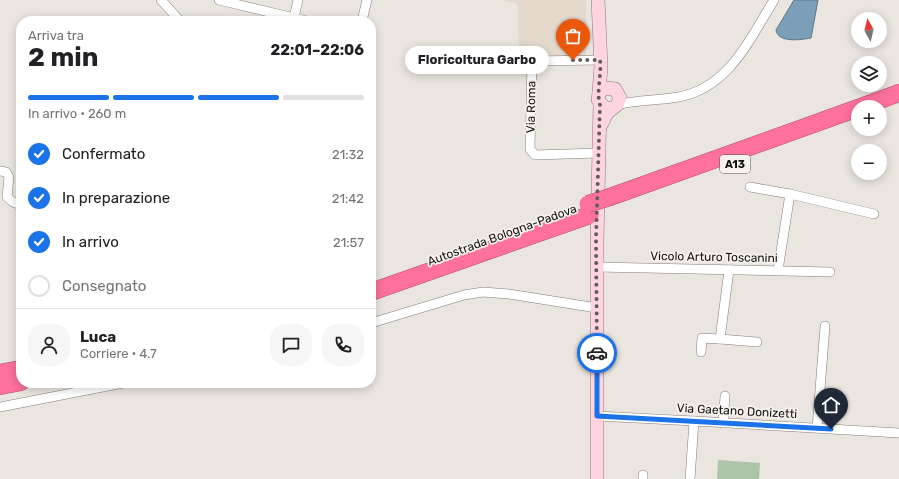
<!DOCTYPE html>
<html lang="it">
<meta charset="utf-8">
<style>
:root{--surface:#fff;--page:#f6f6f6;--text:#202124;--muted:#757577;--line:#e0e0e0;--accent:#1a73e8}
body{margin:0;font-family:Rubik,sans-serif;background:var(--page);color:var(--text);height:100vh;display:flex;flex-direction:column;font-size:15px;white-space:nowrap}
*{box-sizing:border-box;margin:0}
p{font-size:13px;color:var(--muted)}
.icon{flex:none;width:22px;height:22px;fill:none;stroke:currentColor;stroke-width:2;stroke-linecap:round;stroke-linejoin:round}
.map{position:relative;flex:1;overflow:hidden}
.drawer{position:absolute;left:16px;top:16px;width:360px;height:372px;display:flex;flex-direction:column;background:var(--surface);border-radius:16px;box-shadow:0 2px 10px #0003}
.drawer>*{flex:none}
.needle{width:26px;rotate:352deg}
.tools{position:absolute;left:851px;top:12px;display:grid;gap:8px}
.tools a{display:grid;place-items:center;width:36px;height:36px;border-radius:50%;background:var(--surface);box-shadow:0 2px 10px #0003;font-size:20px}
.pin{position:absolute;display:grid;place-items:center;width:34px;height:34px;color:#fff;margin:-41px -17px;border-radius:50% 50% 50% 0;rotate:-45deg;box-shadow:0 0 4px #0007}
.pin .icon{rotate:45deg}
.courier{position:absolute;display:grid;place-items:center;width:40px;height:40px;margin:-20px;border:3px solid #1a73e8;border-radius:50%;background:#fff;color:#222;box-shadow:0 1px 5px #0007}
.bubble{position:absolute;height:28px;border-radius:14px;background:var(--surface);box-shadow:0 2px 10px #0003;font-size:13px;font-weight:700;line-height:28px;text-align:center}
.summary em{font-style:normal;font-weight:700}
.summary div{display:flex;flex-direction:column-reverse}
.summary{display:flex;align-items:center;justify-content:space-between;height:68px;padding:0 12px}
h1{font-size:26px;font-weight:700;line-height:30px}
.bar{display:grid;grid-template-columns:repeat(4,1fr);gap:6px 4px;align-content:center;height:48px;padding:0 12px}
.bar i{height:5px;border-radius:3px;background:var(--line)}
.bar .on{background:var(--accent)}
.bar p{grid-column:span 4}
.line{display:flex;align-items:center;gap:10px;padding:0 12px;border-top:1px solid var(--line)}
.line div{flex:1}
.round{display:grid;place-items:center;flex:none;width:42px;height:42px;border-radius:16px;background:var(--page)}
ol{padding:0 12px;list-style:none}
li{display:flex;align-items:center;gap:12px;height:44px}
li p{margin-inline-start:auto}
li .icon{padding:4px;border-radius:50%;background:var(--accent);color:#fff;stroke-width:4}
li:last-child{color:var(--muted)}
li i{width:22px;height:22px;border:2px solid var(--line);border-radius:50%}
.map>svg:first-child{display:block}
</style>
<div class="map">
<svg width="899" height="479" viewBox="0 0 899 479">
<rect width="100%" height="100%" fill="#eae5df"/>
<polygon fill="#e5d9ce" points="501,0 586,0 586,59 519,59 518,6 515,3"/>
<polygon fill="#acc4a8" points="718,460 760,463 759,479 717,479"/>
<path fill="#7b9fb8" stroke="#5c7586" d="M794,0H818L811,38C800,40 778,43 776,30Z"/>
<g fill="none" stroke-linecap="round" stroke-linejoin="round">
<defs>
<g id="street">
<polyline points="161,0 180,21"/>
<polyline points="219,0 307,21"/>
<polyline points="294,18 298,0"/>
<polyline points="362,21 367,0"/>
<path d="M617,105C637,99 658,101 678,97C729,88 749,40 774,0"/>
<polyline points="598,153 535,155 530,149 532,61 600,60"/>
<polyline points="0,171 6,172 9,177 7,197 13,202 21,205"/>
<polyline points="750,187 790,194 874,214"/>
<polyline points="597,267 830,272"/>
<polyline points="729,270 720,339 757,342"/>
<polyline points="778,270 790,194"/>
<polyline points="371,323 464,295 483,292 509,294 597,308"/>
<polyline points="701,352 702,338 720,339"/>
<polyline points="0,407 123,383"/>
<polyline points="597,416 694,421 899,433"/>
<polyline points="723,423 725,396"/>
<polyline points="817,428 825,326"/>
<polyline points="643,479 643,475"/>
<polyline points="690,479 694,421"/>
</g>
<g id="secondary">
<polyline points="598,0 601,66 599,93"/>
<polyline points="600,127 607,113 617,105 620,98 615,89 605,88 599,93 598,100 605,108 612,108"/>
<polyline points="597,479 597,240 600,104"/>
</g>
<g id="highway">
<polyline points="861,107 899,93"/>
<polyline points="610,197 858,108"/>
<polyline points="371,292 590,215"/>
<polyline points="0,373 21,369"/>
<polyline points="0,386 21,382"/>
</g>
</defs>
<use href="#street" stroke="#837e79" stroke-width="10"/>
<use href="#secondary" stroke="#837e79" stroke-width="14"/>
<use href="#highway" stroke="#ac506b" stroke-width="18"/>
<use href="#street" stroke="#fff" stroke-width="9"/>
<use href="#secondary" stroke="#fed4e1" stroke-width="13"/>
<use href="#highway" stroke="#fd719c" stroke-width="17"/>
<defs>
<polyline id="highway-bridge" points="588,204 610,197"/>
</defs>
<use href="#highway-bridge" stroke="#ac506b" stroke-width="18" stroke-linecap="butt"/>
<use href="#highway-bridge" stroke="#fd719c" stroke-width="17"/>
</g>
<g fill="none" stroke-linecap="round" stroke-linejoin="round">
<path stroke="#605c59" stroke-width="4" stroke-dasharray="0 7.2" d="M573,60H600C602,72 596,94 600,104L596,240L597,353"/>
<polyline stroke="#1a73e8" stroke-width="5" points="597,353 597,416 831,429"/>
</g>
<g text-anchor="middle" stroke-width="3.5" stroke-linejoin="round" paint-order="stroke">
<rect fill="#f8f2ed" stroke="#595653" stroke-width="1" x="720" y="155" width="30" height="18" rx="3"/>
<g font-size="11" font-weight="bold" fill="#151311">
<text x="735" y="168">A13</text>
</g>
<g font-size="12" fill="#151311" stroke="#f8f2ed">
<text transform="translate(531 107) rotate(-89)" y="4">Via Roma</text>
<text transform="translate(502 235) rotate(-20)" y="4">Autostrada Bologna-Padova</text>
<text transform="translate(714 257) rotate(1)" y="4">Vicolo Arturo Toscanini</text>
<text transform="translate(737 411) rotate(3)" y="4">Via Gaetano Donizetti</text>
</g>
</g>
</svg>
<div class="tools">
<a><svg class="needle" viewBox="-14 -14 28 28"><path d="M0-13l5 13h-10z" fill="#e53935"/><path d="M0 13l5-13h-10z" fill="#757577"/></svg></a>
<a><svg class="icon" aria-label="layers" viewBox="0 0 24 24"><path d="M12 4l9 5-9 5-9-5zM3 14l9 5 9-5"/></svg></a>
<a>+</a>
<a>−</a>
</div>
<div class="pin" style="left:573px;top:60px;background:#ea580c"><svg class="icon" aria-label="bag" viewBox="0 0 24 24"><path d="M5 8h14l-1 12H6zM9 8a3 3 0 0 1 6 0"/></svg></div>
<div class="pin" style="left:831px;top:429px;background:#1f2937"><svg class="icon" aria-label="home" viewBox="0 0 24 24"><path d="M3 11l9-7 9 7M6 9v11h12V9"/></svg></div>
<div class="courier" style="left:597px;top:353px"><svg class="icon" aria-label="car" viewBox="0 0 24 24"><path d="M5 17H2v-5l4-1 3-4h7l3 4 3 1v5h-3M9 17h6M6 11h13"/><circle cx="7" cy="17" r="2"/><circle cx="17" cy="17" r="2"/></svg></div>
<div class="bubble" style="left:405px;top:46px;width:144px">Floricoltura Garbo</div>
<section class="drawer">
<div class="summary"><div><h1>2 min</h1><p>Arriva tra</p></div><em>22:01–22:06</em></div>
<div class="bar"><i class="on"></i><i class="on"></i><i class="on"></i><i></i><p>In arrivo · 260 m</p></div>
<ol>
<li><svg class="icon" aria-label="check" viewBox="0 0 24 24"><path d="M5 12l5 5 9-10"/></svg>Confermato<p>21:32</p></li>
<li><svg class="icon" aria-label="check" viewBox="0 0 24 24"><path d="M5 12l5 5 9-10"/></svg>In preparazione<p>21:42</p></li>
<li><svg class="icon" aria-label="check" viewBox="0 0 24 24"><path d="M5 12l5 5 9-10"/></svg>In arrivo<p>21:57</p></li>
<li><i></i>Consegnato</li>
</ol>
<div class="line" style="height:72px"><a class="round"><svg class="icon" aria-label="person" viewBox="0 0 24 24"><circle cx="12" cy="8" r="4"/><path d="M4 21q1-7 8-7t8 7"/></svg></a><div><b>Luca</b><p>Corriere · 4.7</p></div><a class="round"><svg class="icon" aria-label="chat" viewBox="0 0 24 24"><path d="M4 5h16v11H9l-5 4z"/></svg></a><a class="round"><svg class="icon" aria-label="phone" viewBox="0 0 24 24"><path d="M5 4h4l2 5-3 2q2 4 5 5l2-3 5 2v4C11 20 4 13 5 4z"/></svg></a></div>
</section>
</div>
